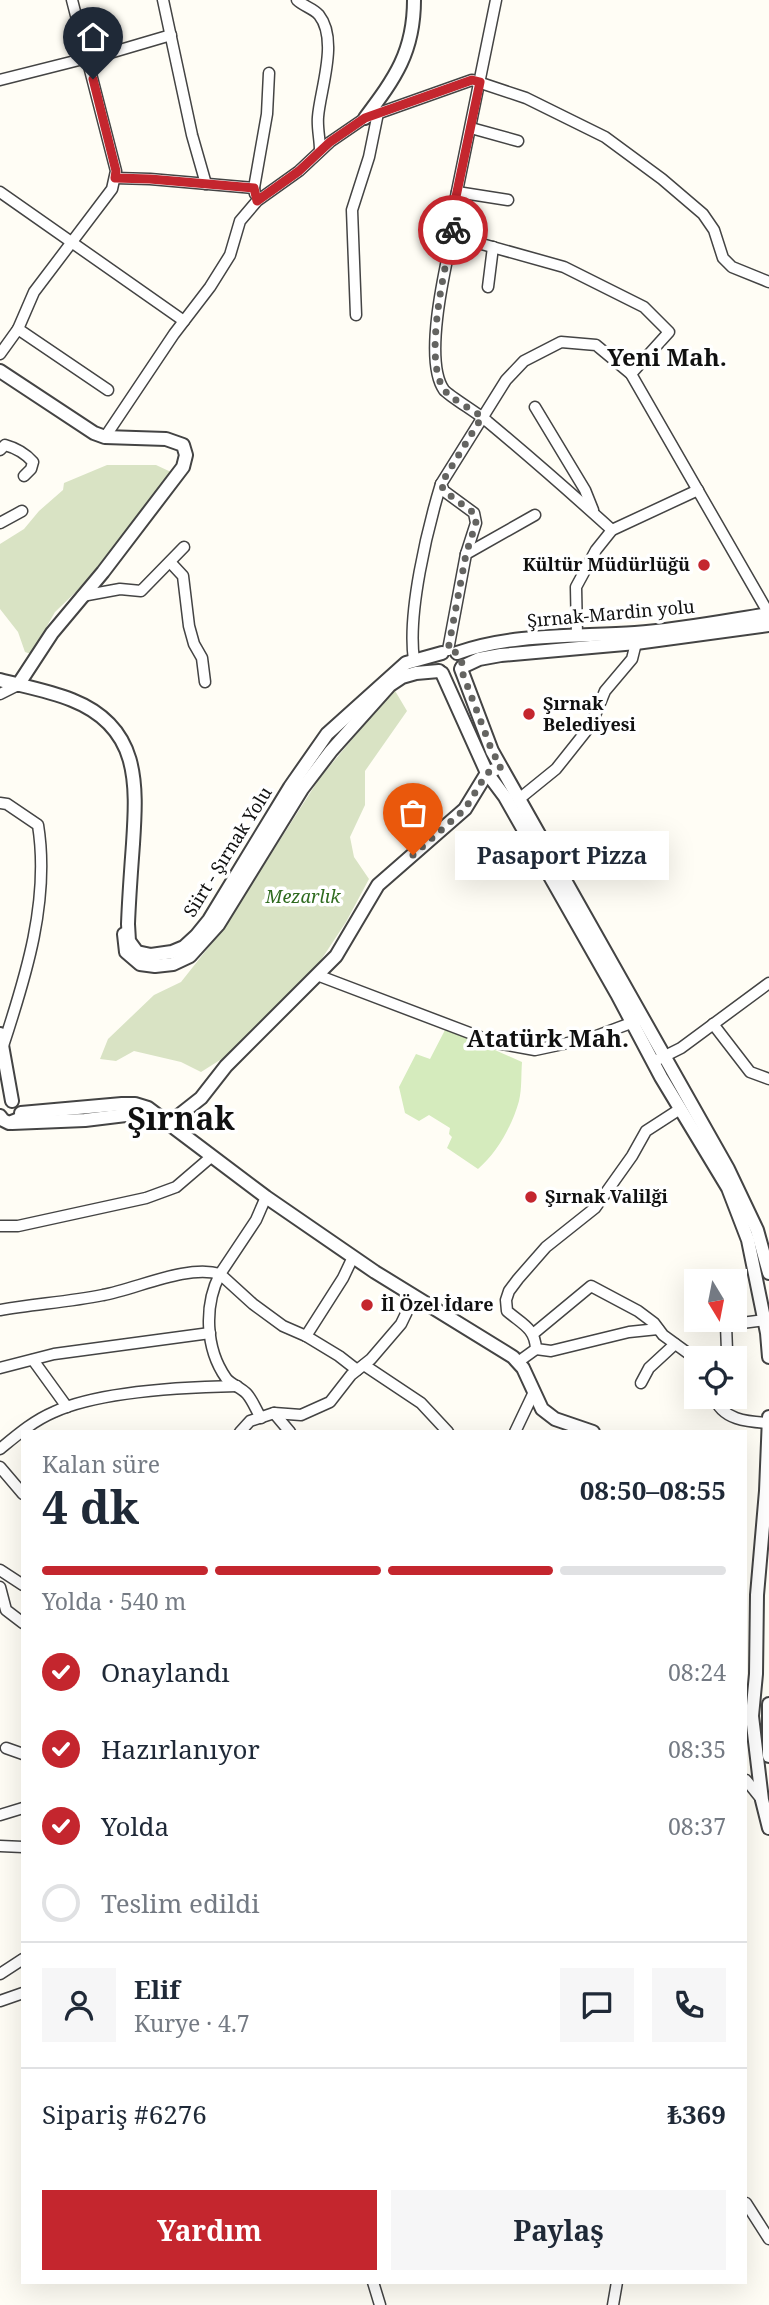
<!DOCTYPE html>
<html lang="tr">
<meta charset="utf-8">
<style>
:root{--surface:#fff;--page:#f6f6f7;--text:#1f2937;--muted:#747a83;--line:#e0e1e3;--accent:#c4262e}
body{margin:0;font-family:"Noto Serif",serif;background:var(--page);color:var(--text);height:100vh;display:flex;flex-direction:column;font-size:26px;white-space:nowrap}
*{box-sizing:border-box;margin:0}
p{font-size:23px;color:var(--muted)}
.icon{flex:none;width:38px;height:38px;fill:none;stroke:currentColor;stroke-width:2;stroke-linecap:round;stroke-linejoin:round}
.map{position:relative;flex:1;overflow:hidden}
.sheet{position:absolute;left:21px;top:1430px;width:726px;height:854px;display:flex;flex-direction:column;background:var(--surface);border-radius:0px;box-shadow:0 7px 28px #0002}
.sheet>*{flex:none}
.needle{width:46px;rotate:170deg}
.tools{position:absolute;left:684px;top:1269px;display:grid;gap:14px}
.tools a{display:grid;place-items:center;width:63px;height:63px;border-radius:0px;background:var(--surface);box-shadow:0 7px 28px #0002;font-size:35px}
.pin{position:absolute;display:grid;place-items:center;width:60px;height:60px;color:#fff;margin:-72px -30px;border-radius:50% 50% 50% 0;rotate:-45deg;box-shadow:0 0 7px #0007}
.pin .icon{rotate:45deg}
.courier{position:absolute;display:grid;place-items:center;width:70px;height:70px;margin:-35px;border:5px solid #c4262e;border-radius:50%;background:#fff;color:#222;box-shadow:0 2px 9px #0007}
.bubble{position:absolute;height:49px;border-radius:0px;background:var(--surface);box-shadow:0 7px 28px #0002;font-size:23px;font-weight:700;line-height:49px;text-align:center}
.head em{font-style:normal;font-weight:700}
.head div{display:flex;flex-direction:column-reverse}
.head{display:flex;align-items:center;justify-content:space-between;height:119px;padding:0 21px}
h1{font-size:46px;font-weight:700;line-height:52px}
.bar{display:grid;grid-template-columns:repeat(4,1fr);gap:10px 7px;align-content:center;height:84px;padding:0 21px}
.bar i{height:9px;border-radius:5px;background:var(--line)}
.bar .current{background:var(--accent)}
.bar p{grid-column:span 4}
.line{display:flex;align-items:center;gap:18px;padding:0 21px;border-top:2px solid var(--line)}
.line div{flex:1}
.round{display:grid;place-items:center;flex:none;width:74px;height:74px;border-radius:0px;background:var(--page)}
ol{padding:0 21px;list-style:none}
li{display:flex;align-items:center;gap:21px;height:77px}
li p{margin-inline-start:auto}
li .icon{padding:7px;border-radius:50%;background:var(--accent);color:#fff;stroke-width:4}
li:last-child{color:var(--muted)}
li i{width:38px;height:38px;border:4px solid var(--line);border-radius:50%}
.button{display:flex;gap:14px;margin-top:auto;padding:14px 21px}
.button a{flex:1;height:80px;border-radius:0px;background:var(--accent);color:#fff;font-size:28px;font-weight:700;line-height:80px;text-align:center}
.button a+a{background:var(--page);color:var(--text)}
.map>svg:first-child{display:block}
</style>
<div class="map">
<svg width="769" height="2305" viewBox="0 0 769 2305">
<rect width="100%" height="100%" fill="#fffdf5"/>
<path fill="#d5ebbd" d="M445,1030L468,1038L522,1062C521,1074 522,1089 519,1101C512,1126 497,1153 478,1169L447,1148L452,1137L449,1134L450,1128L429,1115L419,1121L405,1113L399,1087L416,1054L430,1059Z"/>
<g fill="#d9e3c4">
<polygon points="107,465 156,465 171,472 130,529 82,586 55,612 31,654 25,652 18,632 0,609 0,544 24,529 39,511 63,490 64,483"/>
<polygon points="394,689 407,711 365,771 365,805 350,837 354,857 369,879 346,922 319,963 228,1055 201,1072 181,1062 134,1051 116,1061 100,1059 108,1039 154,995 181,982 223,929 319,779"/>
</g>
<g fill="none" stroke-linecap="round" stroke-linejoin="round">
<defs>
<g id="minor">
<polyline points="163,0 192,135 206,184"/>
<path d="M297,0C303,6 313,8 319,15C339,40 320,90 318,117C317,128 320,139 320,150"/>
<path d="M496,0L453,211C455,225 460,231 471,241L564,267L644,307L669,332L631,374"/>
<polyline points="103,55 171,35"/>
<polyline points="0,80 87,58"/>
<polyline points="471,128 518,141"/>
<polyline points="115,178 150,179 254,188"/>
<polyline points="0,192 184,321"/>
<polyline points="457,192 508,200"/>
<polyline points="255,194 254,188 267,114 269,73"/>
<path d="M455,223C447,260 422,359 444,390C449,396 479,414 488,422C530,457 571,493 612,530"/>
<polyline points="488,287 493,247"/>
<polyline points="356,315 352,210 369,157 378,113"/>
<polyline points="18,329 108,390"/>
<polyline points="0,354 18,329 34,292 112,189 116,171 72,0"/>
<polyline points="535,407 585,490 593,510"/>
<polyline points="105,437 174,334 210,287 230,255 240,221 257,201 299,171 330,142 365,118 472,80 526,98 605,137 662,179 703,214 714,230 723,258 732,267 769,282"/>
<path d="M0,450L5,445C16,448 26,454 33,462L31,469L24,476"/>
<polyline points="0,523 22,511"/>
<polyline points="466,554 476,523 474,513 444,491 441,484 506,380 524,361 561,342 596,345 631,374 769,614"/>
<polyline points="170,562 183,576 189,626 194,644 202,658 205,682"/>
<polyline points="82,596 120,589 141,591 184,547"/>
<polyline points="577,636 576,587 596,550 612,530 698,490"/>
<polyline points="448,650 466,554 535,515"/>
<path d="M414,660C407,614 427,530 441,484"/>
<polyline points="0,694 18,685"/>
<polyline points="519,799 556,769 591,725 605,691 632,659 636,643"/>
<path d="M0,803L7,804L38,825C50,900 26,976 3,1046"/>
<polyline points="317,975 496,1043 535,1050 591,1038 639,1020"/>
<polyline points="713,1024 750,1072 769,1079"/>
<polyline points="659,1059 681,1048 769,983"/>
<polyline points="266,1197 256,1220 220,1274 253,1304 283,1326 306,1336 339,1356 357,1370"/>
<polyline points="0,1226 18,1226 146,1198 176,1187 211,1157"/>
<path d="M0,1310C34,1304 69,1302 103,1295C137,1289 187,1264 220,1274C204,1305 205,1348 226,1378C231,1385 241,1387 247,1394C253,1401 256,1410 261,1418"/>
<polyline points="533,1334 591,1286 638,1311 654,1323 663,1335 696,1359"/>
<polyline points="306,1336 343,1278 353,1257"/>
<polyline points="536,1349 551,1351 629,1332 658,1329"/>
<polyline points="724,1358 727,1351 726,1325 765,1320"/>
<polyline points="33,1360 67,1407"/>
<path d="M518,1362L536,1349C535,1328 522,1324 507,1311L506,1300L509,1291L518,1279L546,1247L595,1208L632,1156L646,1131L680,1109"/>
<polyline points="364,1365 421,1403 448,1432"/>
<polyline points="0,1368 54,1354 210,1333"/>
<polyline points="641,1383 649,1368 675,1344"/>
<path d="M714,1396C721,1420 748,1422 769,1423"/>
<polyline points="274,1413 290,1432"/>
<polyline points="240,1432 250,1421 274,1413 301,1415 330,1402 351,1375 371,1359 401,1324 414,1297"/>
<polyline points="515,1432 534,1392"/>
<path d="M0,1449C17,1435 33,1421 54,1412C100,1391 185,1387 237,1386"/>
<polyline points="0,1467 23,1494"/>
<polyline points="0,1570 23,1585"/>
<polyline points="0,1587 6,1610 23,1623"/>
<polyline points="6,1748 23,1754"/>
<polyline points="746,1780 762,1800"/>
<polyline points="0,1815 23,1808"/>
<polyline points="0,1846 23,1847"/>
<polyline points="0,1974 23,1959"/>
<polyline points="0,2001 23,1993"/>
<polyline points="746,2203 769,2239"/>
<polyline points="373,2282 380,2305"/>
<polyline points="613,2305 617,2282"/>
</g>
<g id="tertiary">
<path d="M365,118C395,78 414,52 414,0"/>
<polyline points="0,371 94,433 105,437 166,439 183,445 186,455 183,467 103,572 52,633 18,685"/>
<path d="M457,653C513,633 576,637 635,633C679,630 725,621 769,614"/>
<polyline points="462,667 479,659 501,655 636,643 769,625"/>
<polyline points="461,669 492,751 728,1169 757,1230 769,1273"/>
<polyline points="442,673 487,773 505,797 617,994 661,1077 728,1188 748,1240 767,1333 769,1357"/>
<path d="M0,680C23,686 50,691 72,700C140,727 137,783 133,844C131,871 129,897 128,924L129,941L137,952L151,955L172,952L184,947L196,936L209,920L290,787L327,734L406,663L442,653"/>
<polyline points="124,934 126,952 140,964 155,966 173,964 190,956 218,925 302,789 331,751 390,685 402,677 416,673 439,671"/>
<polyline points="0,1034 12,1101"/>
<polyline points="21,1113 122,1104 135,1104 148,1108 266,1197 375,1272 513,1357 523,1368 542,1409 555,1419 593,1432"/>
<polyline points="0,1116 3,1120 9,1123 19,1119"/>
<polyline points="12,1123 85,1120 134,1114 161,1122"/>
<polyline points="168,1124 201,1098 226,1066 336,956 378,885 465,809 487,773 494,770"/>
<polyline points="769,1417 766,1491 757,1595 756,1674 752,1716 762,1800 769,1828"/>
<polyline points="769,1704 769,1756"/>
</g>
</defs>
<use href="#minor" stroke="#444" stroke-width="13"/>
<use href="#tertiary" stroke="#444" stroke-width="16"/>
<use href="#minor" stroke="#fff" stroke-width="10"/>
<use href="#tertiary" stroke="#fff" stroke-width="12"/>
</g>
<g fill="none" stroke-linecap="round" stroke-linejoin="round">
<path stroke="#646461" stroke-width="7" stroke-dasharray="0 12.6" d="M413,855L465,809L487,773L501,767L492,751L461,669C464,658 458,651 448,650L466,554L476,523L474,513L444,491L441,484L482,417C472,409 453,400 446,392C421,364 446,264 453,230"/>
<polyline stroke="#c4262e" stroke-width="9" points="93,79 116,171 115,178 150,179 254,188 257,201 299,171 330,142 365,118 472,80 480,82 453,211 453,230"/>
</g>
<g fill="#c4262e" stroke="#fff" stroke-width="2.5">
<circle cx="704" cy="565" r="7"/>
<circle cx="529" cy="714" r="7"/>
<circle cx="531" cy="1197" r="7"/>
<circle cx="367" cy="1305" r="7"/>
</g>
<g text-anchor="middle" stroke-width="7" stroke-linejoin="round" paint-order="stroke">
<g font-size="18" font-weight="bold" fill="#111" stroke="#fff" text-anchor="start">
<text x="690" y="571" text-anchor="end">Kültür Müdürlüğü</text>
<text x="543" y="710">Şırnak<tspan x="543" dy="21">Belediyesi</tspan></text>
<text x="545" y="1203">Şırnak Valilği</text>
<text x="381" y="1311">İl Özel İdare</text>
</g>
<g font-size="18" fill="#111" stroke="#fff">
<text transform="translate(611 614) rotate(-5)" y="6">Şırnak-Mardin yolu</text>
<text transform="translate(228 852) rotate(-58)" y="6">Siirt - Şırnak Yolu</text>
</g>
<g font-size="18" font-style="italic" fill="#2f6b1f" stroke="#fff">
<text x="303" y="903">Mezarlık</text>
</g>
<g font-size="24" font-weight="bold" fill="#111" stroke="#fff">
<text x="667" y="366">Yeni Mah.</text>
<text x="548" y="1047">Atatürk Mah.</text>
</g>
<g font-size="32" font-weight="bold" fill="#111" stroke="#fff">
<text x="181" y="1130">Şırnak</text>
</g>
</g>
</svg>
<div class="tools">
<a><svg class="needle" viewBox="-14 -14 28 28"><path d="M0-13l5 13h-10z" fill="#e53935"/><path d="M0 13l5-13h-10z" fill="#747a83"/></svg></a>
<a><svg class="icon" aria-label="locate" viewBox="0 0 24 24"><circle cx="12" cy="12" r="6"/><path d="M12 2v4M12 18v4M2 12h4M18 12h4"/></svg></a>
</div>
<div class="pin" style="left:413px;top:855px;background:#ea580c"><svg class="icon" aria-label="bag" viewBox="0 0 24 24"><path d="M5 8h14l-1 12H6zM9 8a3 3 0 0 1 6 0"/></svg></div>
<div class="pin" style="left:93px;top:79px;background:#1f2937"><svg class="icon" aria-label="home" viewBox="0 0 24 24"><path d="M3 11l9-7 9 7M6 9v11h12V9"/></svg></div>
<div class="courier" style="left:453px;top:230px"><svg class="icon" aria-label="bike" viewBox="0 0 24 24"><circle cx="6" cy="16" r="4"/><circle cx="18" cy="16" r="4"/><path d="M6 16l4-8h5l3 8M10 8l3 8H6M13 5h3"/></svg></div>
<div class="bubble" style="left:455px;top:831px;width:214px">Pasaport Pizza</div>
<section class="sheet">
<div class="head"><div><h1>4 dk</h1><p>Kalan süre</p></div><em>08:50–08:55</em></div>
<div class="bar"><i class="current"></i><i class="current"></i><i class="current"></i><i></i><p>Yolda · 540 m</p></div>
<ol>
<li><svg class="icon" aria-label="check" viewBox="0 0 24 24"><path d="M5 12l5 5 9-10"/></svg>Onaylandı<p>08:24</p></li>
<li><svg class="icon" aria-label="check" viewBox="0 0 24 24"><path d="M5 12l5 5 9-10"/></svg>Hazırlanıyor<p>08:35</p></li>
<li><svg class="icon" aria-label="check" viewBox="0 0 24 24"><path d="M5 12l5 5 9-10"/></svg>Yolda<p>08:37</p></li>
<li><i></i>Teslim edildi</li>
</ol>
<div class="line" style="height:126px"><a class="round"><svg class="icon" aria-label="person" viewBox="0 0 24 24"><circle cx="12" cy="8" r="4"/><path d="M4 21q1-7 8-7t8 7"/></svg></a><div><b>Elif</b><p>Kurye · 4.7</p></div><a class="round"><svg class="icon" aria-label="chat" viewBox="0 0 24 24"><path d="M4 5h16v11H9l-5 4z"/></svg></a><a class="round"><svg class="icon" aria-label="phone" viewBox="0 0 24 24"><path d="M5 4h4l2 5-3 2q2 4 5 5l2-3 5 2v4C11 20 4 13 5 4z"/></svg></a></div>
<div class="line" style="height:91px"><div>Sipariş #6276</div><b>₺369</b></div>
<div class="button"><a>Yardım</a><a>Paylaş</a></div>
</section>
</div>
